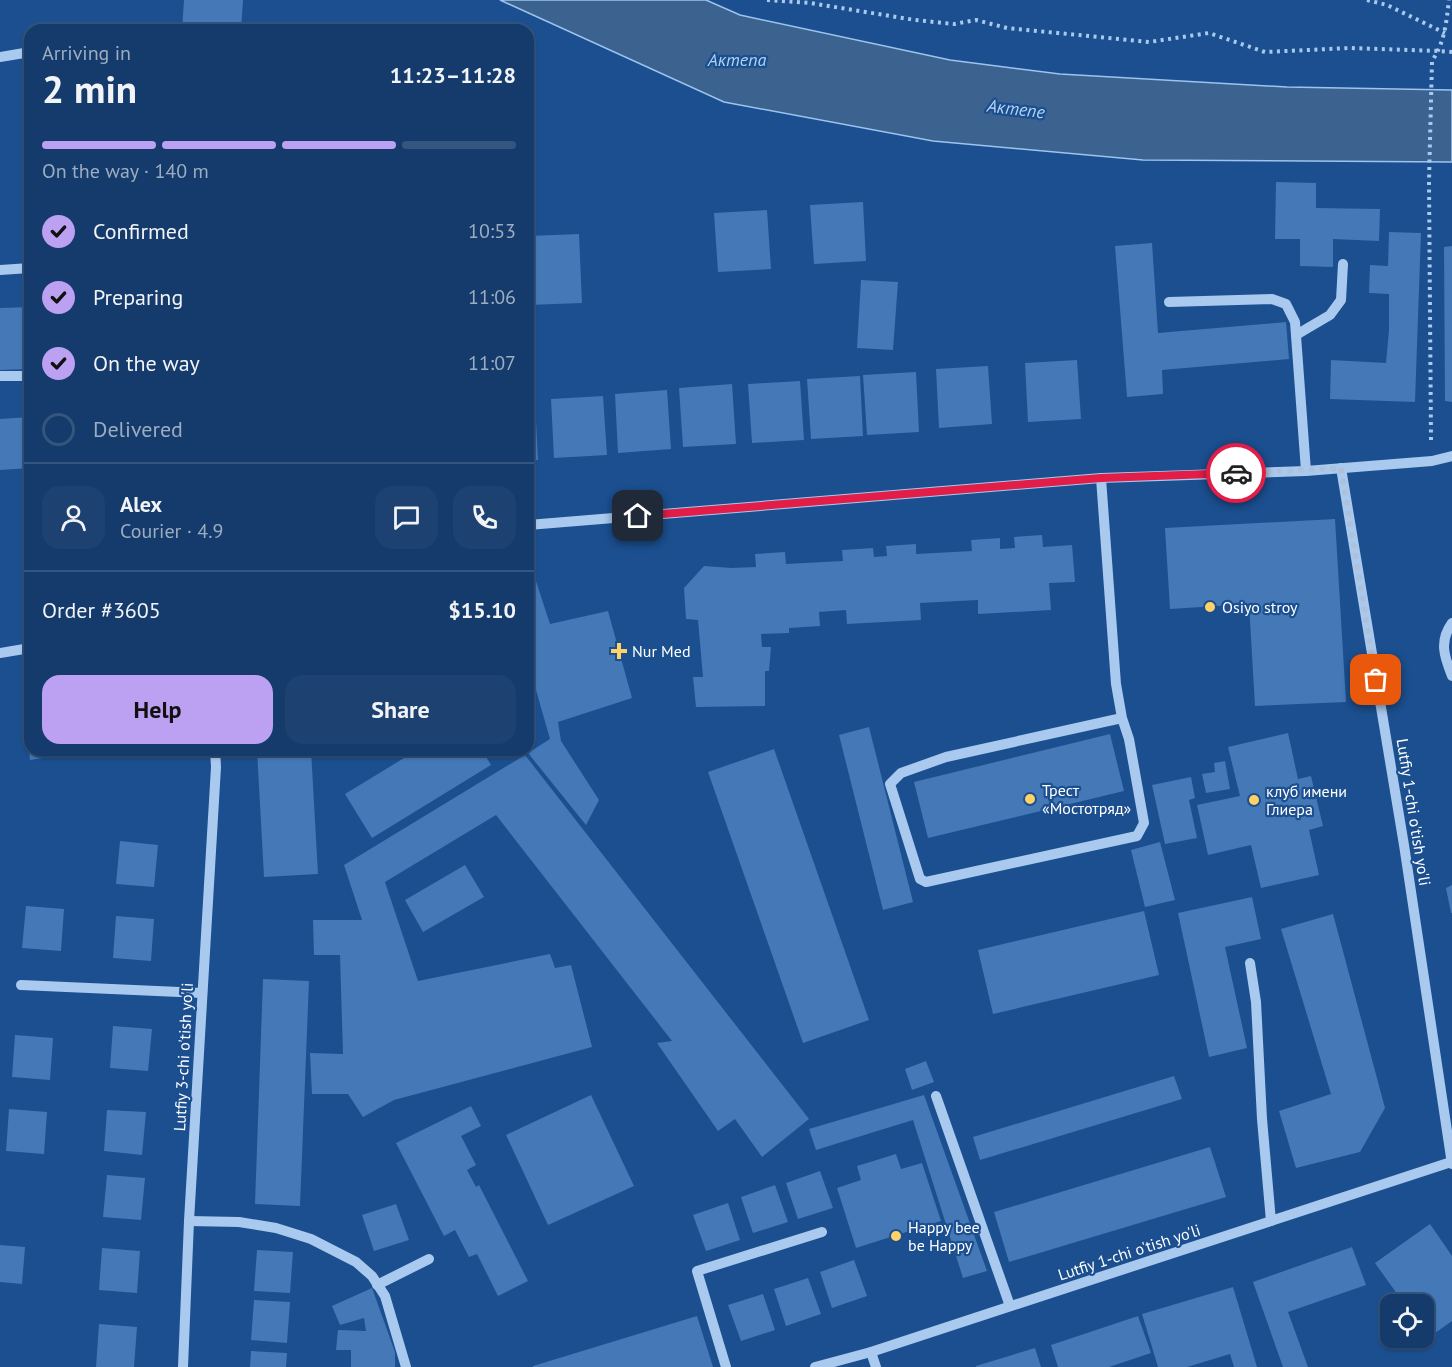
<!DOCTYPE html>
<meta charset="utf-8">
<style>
:root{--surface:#143b6b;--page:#1d4271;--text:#f1f3f6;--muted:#9dadc1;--line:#33557e;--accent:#bca0f2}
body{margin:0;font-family:"PT Sans",sans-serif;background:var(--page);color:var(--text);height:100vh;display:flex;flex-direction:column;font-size:22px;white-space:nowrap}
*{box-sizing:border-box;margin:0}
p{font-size:20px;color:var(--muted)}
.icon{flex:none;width:33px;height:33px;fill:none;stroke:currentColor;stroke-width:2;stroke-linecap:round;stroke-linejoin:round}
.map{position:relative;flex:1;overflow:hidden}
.drawer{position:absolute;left:24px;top:24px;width:510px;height:732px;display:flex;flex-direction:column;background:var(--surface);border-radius:18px;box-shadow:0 2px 4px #0004,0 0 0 2px var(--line)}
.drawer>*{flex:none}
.tools{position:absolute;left:1380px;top:1294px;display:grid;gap:12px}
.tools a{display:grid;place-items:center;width:54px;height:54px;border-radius:12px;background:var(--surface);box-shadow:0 2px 4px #0004,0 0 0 2px var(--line);font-size:30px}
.pin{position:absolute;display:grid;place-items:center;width:51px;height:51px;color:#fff;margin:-26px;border-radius:12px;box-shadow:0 3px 9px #0006}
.courier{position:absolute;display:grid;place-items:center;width:60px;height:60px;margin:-30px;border:4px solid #e11d48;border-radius:50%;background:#fff;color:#222;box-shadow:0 2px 8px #0007}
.summary em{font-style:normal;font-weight:700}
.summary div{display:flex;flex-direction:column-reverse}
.summary{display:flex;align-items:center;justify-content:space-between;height:102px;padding:0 18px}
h1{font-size:39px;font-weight:700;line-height:45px}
.bar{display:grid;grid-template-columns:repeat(4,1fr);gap:9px 6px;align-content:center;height:72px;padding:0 18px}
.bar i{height:8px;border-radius:4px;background:var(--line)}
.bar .active{background:var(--accent)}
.bar p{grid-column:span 4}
.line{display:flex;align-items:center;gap:15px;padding:0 18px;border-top:2px solid var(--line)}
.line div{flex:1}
.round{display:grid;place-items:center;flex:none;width:63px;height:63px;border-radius:18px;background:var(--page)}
ol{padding:0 18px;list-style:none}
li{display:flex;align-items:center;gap:18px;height:66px}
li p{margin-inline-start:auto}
li .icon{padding:6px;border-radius:50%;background:var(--accent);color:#111;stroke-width:4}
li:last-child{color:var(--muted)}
li i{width:33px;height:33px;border:3px solid var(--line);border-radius:50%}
.cta{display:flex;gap:12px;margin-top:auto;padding:12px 18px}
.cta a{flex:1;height:69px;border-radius:18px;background:var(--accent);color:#111;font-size:24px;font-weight:700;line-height:69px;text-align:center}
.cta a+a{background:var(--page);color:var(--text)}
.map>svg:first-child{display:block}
</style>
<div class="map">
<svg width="1452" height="1367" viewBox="0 0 1452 1367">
<rect width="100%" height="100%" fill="#1b4f8f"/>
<polygon fill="#3c6290" stroke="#9cc4f0" stroke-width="1.5" points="500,0 706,0 740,15 950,60 1060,74 1287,87 1452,90 1452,162 1143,160 933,141 724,102"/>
<g fill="#4478b7">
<polygon points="184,0 243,0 241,30 182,30"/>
<polygon points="1276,182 1316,183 1316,208 1380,209 1379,241 1333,239 1333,267 1300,266 1300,239 1275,239"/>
<polygon points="863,202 866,261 814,264 810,205"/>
<polygon points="767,210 771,269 718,272 714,213"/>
<polygon points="1389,232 1421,233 1415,402 1330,399 1331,360 1386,363 1389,330 1389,294 1369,293 1370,265 1388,266"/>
<polygon points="579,234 582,303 528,305 528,236"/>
<polygon points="1152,243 1158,333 1286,322 1289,359 1162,370 1163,394 1127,397 1115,246"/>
<polygon points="1452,246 1452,402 1445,401 1444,247"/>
<polygon points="861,280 898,282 893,350 857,348"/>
<polygon points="30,307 30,369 0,370 0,308"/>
<polygon points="1077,360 1081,419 1028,422 1025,363"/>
<polygon points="988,366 992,424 939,428 936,369"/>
<polygon points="916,372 919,432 867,435 863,375"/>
<polygon points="860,376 863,436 811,439 807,379"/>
<polygon points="800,381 804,440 752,443 748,384"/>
<polygon points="732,384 736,444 683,447 679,388"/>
<polygon points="667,390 671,449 618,453 615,394"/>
<polygon points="603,396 607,455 554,458 551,399"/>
<polygon points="528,401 535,401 538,460 528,460"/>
<polygon points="30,417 30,468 0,470 0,419"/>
<polygon points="1335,519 1346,702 1255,706 1249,604 1170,609 1165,528"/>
<polygon points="1042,535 1043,547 1072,545 1075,582 1049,583 1051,610 978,614 978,600 920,603 921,620 847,624 846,610 819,612 820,626 789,628 789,633 761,634 762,647 771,647 769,671 765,671 765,706 696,707 693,677 703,677 698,620 686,619 684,588 704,566 732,568 756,567 755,554 785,552 786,564 843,561 842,550 873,548 874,557 887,556 886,546 916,544 916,554 972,551 971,540 1000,538 1000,549 1015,548 1014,537"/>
<polygon points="533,572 550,624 608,611 632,698 558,722 561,741 599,800 586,825 528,753 550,739 528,662 528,573"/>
<polygon points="30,718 30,746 29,746 25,719"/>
<polygon points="869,727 913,902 883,910 839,735"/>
<polygon points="1288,733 1298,779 1311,776 1323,826 1309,830 1319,875 1261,888 1251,845 1208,855 1197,805 1240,796 1228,747"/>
<polygon points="1110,734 1124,791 928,838 914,782"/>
<polygon points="774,749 869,1020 803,1043 708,772"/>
<polygon points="29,750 68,750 68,754 30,760"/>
<polygon points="123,750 161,750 161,758 122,755"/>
<polygon points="257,750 311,750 318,874 264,877"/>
<polygon points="406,750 482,750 491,765 372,838 345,794 409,755"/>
<polygon points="525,755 809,1119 762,1157 735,1119 718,1131 657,1043 672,1041 496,815 385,882 418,981 550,954 555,968 571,965 592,1047 394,1100 363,1117 348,1094 312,1094 310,1053 343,1054 340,955 314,955 313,920 362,920 344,865"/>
<polygon points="1225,761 1230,789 1206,793 1202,774 1215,772 1214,763"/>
<polygon points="1191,777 1195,798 1189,800 1197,838 1165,844 1152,785"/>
<polygon points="120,841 158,845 154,887 116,884"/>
<polygon points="1160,842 1175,900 1145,907 1131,850"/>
<polygon points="465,865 484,897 423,932 405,900"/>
<polygon points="1452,885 1452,913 1451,913 1446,888"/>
<polygon points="1252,897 1261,939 1225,947 1247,1048 1209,1057 1178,913"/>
<polygon points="26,906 64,909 61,951 22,948"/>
<polygon points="1144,911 1159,975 993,1014 978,950"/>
<polygon points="1333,914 1385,1108 1360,1152 1296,1168 1279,1111 1331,1094 1281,929"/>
<polygon points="116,916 154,919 151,961 113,958"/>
<polygon points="263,979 309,981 300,1206 255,1204"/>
<polygon points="113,1026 152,1029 148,1071 110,1068"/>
<polygon points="15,1035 53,1038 50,1080 12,1077"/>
<polygon points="926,1061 934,1082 912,1090 905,1069"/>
<polygon points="1174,1076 1182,1099 980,1160 973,1137"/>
<polygon points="591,1095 634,1186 548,1225 506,1135"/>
<polygon points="924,1095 987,1271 963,1278 913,1120 816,1150 809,1129"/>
<polygon points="471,1106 481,1126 461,1136 476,1165 467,1170 476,1187 479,1185 528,1281 498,1296 477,1254 469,1257 455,1230 444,1236 396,1143"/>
<polygon points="9,1109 47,1112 44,1154 6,1151"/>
<polygon points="107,1110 146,1112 142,1155 104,1151"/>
<polygon points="1210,1147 1226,1197 1009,1262 994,1212"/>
<polygon points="896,1154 901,1169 922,1163 941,1221 856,1248 837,1188 861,1180 857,1166"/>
<polygon points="820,1171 833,1208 798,1219 786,1183"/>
<polygon points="107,1175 145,1178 141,1220 103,1217"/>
<polygon points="775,1185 788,1222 753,1233 741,1197"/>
<polygon points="728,1203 740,1240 706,1251 693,1215"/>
<polygon points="396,1204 409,1240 374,1251 362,1215"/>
<polygon points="1430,1224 1452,1256 1452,1321 1428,1338 1424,1332 1424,1305 1405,1305 1375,1263"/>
<polygon points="0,1245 25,1247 22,1284 0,1282"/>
<polygon points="1352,1247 1366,1285 1288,1312 1308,1367 1283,1367 1253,1282"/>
<polygon points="102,1248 140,1251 137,1293 99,1290"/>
<polygon points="257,1250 293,1252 290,1293 254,1291"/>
<polygon points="854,1260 867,1296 832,1308 820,1272"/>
<polygon points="808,1278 821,1314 786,1326 774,1289"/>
<polygon points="1233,1287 1257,1367 1234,1367 1230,1354 1187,1367 1158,1367 1142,1314"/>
<polygon points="372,1288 395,1352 395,1367 351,1367 351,1350 336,1350 338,1330 366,1331 364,1318 340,1325 332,1306"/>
<polygon points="763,1294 775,1330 741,1341 728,1305"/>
<polygon points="254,1300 290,1302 287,1343 251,1340"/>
<polygon points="697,1316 713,1367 533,1367 533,1366"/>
<polygon points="1138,1316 1151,1353 1109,1367 1058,1367 1051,1345"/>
<polygon points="99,1324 137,1327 134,1367 96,1367"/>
<polygon points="1035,1348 1041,1367 976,1367 976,1366"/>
<polygon points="251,1351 287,1353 286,1367 250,1367"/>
</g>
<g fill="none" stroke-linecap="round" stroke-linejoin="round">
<g stroke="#a9c9ee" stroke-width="4" stroke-dasharray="3 4.5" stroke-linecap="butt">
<polyline points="767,0 810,3 915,20 954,24 976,20 1007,28 1149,42 1209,33 1265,52 1350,48 1439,51 1452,52"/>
<polyline points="1367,0 1387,5 1445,33"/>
<path d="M1431,440L1429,181L1432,61C1445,41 1446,24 1449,0"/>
</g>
<g stroke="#a9c9ee" stroke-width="10">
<polyline points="0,57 30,52"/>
<polyline points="0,270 30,268"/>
<polyline points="1169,302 1272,299 1286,304 1295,322 1306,471"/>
<polyline points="1296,335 1330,315 1341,300 1343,264"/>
<polyline points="0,376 30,376"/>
<polyline points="1341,468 1404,845 1452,1164"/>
<polyline points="1101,478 1116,684 1122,718 946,757 901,773 890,784 920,879 926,882 1137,836 1144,823 1129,739 1122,718"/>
<polyline points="528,525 1101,478 1306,471 1432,461 1452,456"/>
<path d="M1452,623C1439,641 1444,656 1452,676"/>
<polyline points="0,653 30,648"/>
<polyline points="1250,963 1256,1002 1262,1119 1271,1221"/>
<polyline points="21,985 202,993"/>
<polyline points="936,1096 1010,1306"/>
<polyline points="189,1221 239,1222 276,1228 311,1239 356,1262 372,1276 385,1296 406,1367"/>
<polyline points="377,1285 429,1259"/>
<polyline points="871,1352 876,1367"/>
<polyline points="183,1367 189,1221 216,767 215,750"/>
<polyline points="726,1367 697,1271 822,1232"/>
<polyline points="815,1367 871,1352 1451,1162"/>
</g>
</g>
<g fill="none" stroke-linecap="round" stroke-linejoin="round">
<polyline stroke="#afc1d8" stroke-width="6" stroke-dasharray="0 10.8" points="1236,473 1341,468 1376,680"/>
<polyline stroke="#e11d48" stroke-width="8" points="638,516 1101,478 1236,473"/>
</g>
<g fill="#ffd166" stroke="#1b4f8f" stroke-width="2">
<circle cx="1210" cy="607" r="6"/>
<path d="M616 642h6v6h6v6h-6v6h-6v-6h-6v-6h6z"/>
<circle cx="1030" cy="799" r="6"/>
<circle cx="1254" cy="800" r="6"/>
<circle cx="896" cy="1236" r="6"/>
</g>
<g text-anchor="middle" stroke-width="4.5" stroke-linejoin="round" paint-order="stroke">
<g font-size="16" fill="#fff" stroke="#1b4f8f" text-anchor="start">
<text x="1222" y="613">Osiyo stroy</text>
<text x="632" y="657">Nur Med</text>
<text x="1042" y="796">Трест<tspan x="1042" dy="18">«Мостотряд»</tspan></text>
<text x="1266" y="797">клуб имени<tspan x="1266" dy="18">Глиера</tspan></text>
<text x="908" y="1233">Happy bee<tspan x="908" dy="18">be Happy</tspan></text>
</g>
<g font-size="16" fill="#fff" stroke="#1b4f8f">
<text transform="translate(1414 812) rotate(81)" y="6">Lutfiy 1-chi o'tish yo'li</text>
<text transform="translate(183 1057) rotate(-87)" y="6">Lutfiy 3-chi o'tish yo'li</text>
<text transform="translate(1129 1252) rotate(-18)" y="6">Lutfiy 1-chi o'tish yo'li</text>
</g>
<g font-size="18" font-style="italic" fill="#b5d3f5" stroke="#1b4f8f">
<text x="737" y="66">Актепа</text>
<text transform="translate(1016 109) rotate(7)" y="6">Актепе</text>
</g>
</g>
</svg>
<div class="tools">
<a><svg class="icon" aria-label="locate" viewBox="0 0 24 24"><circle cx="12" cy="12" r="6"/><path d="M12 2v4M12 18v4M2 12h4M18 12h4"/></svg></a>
</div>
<div class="pin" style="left:1376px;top:680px;background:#ea580c"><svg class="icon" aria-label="bag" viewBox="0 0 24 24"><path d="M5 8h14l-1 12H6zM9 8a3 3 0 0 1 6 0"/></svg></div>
<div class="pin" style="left:638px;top:516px;background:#1f2937"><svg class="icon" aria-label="home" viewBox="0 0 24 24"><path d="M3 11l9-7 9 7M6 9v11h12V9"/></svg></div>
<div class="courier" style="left:1236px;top:473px"><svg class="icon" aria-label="car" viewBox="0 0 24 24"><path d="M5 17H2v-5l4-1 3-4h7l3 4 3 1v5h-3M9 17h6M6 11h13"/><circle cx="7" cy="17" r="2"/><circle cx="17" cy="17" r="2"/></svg></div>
<section class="drawer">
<div class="summary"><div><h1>2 min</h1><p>Arriving in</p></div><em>11:23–11:28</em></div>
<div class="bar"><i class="active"></i><i class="active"></i><i class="active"></i><i></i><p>On the way · 140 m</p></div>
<ol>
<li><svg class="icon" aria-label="check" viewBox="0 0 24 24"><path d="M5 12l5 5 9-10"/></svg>Confirmed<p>10:53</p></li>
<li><svg class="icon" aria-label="check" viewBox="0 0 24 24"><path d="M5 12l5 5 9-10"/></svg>Preparing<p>11:06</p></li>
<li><svg class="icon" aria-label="check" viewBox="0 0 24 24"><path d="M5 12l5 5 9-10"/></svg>On the way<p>11:07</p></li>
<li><i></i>Delivered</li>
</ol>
<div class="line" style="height:108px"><a class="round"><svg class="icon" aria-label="person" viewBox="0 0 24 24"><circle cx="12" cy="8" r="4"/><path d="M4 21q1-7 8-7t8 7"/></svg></a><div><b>Alex</b><p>Courier · 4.9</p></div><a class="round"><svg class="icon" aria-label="chat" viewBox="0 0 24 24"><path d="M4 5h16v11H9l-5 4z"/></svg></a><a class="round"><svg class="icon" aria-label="phone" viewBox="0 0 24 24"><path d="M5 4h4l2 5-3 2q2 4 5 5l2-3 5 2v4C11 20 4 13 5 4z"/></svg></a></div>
<div class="line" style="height:78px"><div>Order #3605</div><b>$15.10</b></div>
<div class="cta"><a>Help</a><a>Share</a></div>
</section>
</div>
